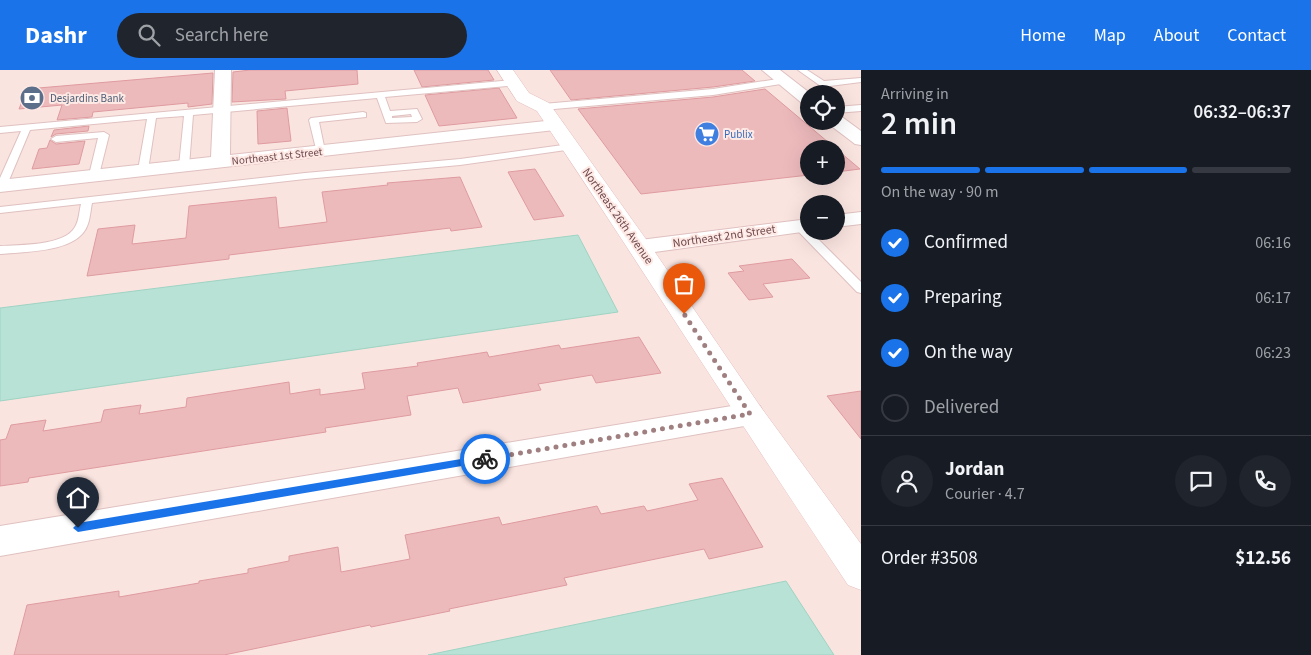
<!DOCTYPE html>
<meta charset="utf-8">
<style>
:root{--surface:#171b24;--page:#20242c;--text:#f1f3f6;--muted:#9ea1a6;--line:#363941;--accent:#1a73e8}
body{margin:0;font-family:"Source Sans 3",sans-serif;background:var(--page);color:var(--text);height:100vh;display:flex;flex-direction:column;font-size:19px;white-space:nowrap}
*{box-sizing:border-box;margin:0}
p{font-size:16px;color:var(--muted)}
.icon{flex:none;width:28px;height:28px;fill:none;stroke:currentColor;stroke-width:2;stroke-linecap:round;stroke-linejoin:round}
.map{position:relative;flex:1;overflow:hidden}
.panel{display:flex;flex-direction:column;background:var(--surface);width:450px}
.panel>*{flex:none}
.buttons{position:absolute;left:800px;top:15px;display:grid;gap:10px}
.buttons a{display:grid;place-items:center;width:45px;height:45px;border-radius:50%;background:var(--surface);box-shadow:0 5px 20px #0002;font-size:25px}
.pin{position:absolute;display:grid;place-items:center;width:42px;height:42px;color:#fff;margin:-51px -21px;border-radius:50% 50% 50% 0;rotate:-45deg;box-shadow:0 0 5px #0007}
.pin .icon{rotate:45deg}
.courier{position:absolute;display:grid;place-items:center;width:50px;height:50px;margin:-25px;border:4px solid #1a73e8;border-radius:50%;background:#fff;color:#222;box-shadow:0 1px 6px #0007}
.summary em{font-style:normal;font-weight:600}
.summary div{display:flex;flex-direction:column-reverse}
.summary{display:flex;align-items:center;justify-content:space-between;height:85px;padding:0 20px}
h1{font-size:32px;font-weight:600;line-height:38px}
.bar{display:grid;grid-template-columns:repeat(4,1fr);gap:8px 5px;align-content:center;height:60px;padding:0 20px}
.bar i{height:6px;border-radius:4px;background:var(--line)}
.bar .active{background:var(--accent)}
.bar p{grid-column:span 4}
.line{display:flex;align-items:center;gap:12px;padding:0 20px;border-top:1px solid var(--line)}
.line div{flex:1}
.round{display:grid;place-items:center;flex:none;width:52px;height:52px;border-radius:26px;background:var(--page)}
ol{padding:0 20px;list-style:none}
li{display:flex;align-items:center;gap:15px;height:55px}
li p{margin-inline-start:auto}
li .icon{padding:5px;border-radius:50%;background:var(--accent);color:#fff;stroke-width:4}
li:last-child{color:var(--muted)}
li i{width:28px;height:28px;border:2px solid var(--line);border-radius:50%}
header{display:flex;align-items:center;gap:30px;box-sizing:border-box;height:70px;padding:0 25px;background:var(--accent);color:#fff}
header strong{font-size:24px}
nav{display:flex;gap:28px;margin-inline-start:auto;font-size:18px}
.search{width:350px;height:45px;background:var(--page);display:flex;align-items:center;gap:12px;box-sizing:border-box;padding:0 18px;border-radius:28px;color:var(--muted);font-size:19px}
main{display:flex;flex:1;min-height:0}
.map>svg:first-child{display:block}
</style>
<header>
<strong>Dashr</strong>
<div class="search"><svg class="icon" aria-label="search" viewBox="0 0 24 24"><circle cx="10" cy="10" r="6"/><path d="M15 15l6 6"/></svg>Search here</div>
<nav><a>Home</a><a>Map</a><a>About</a><a>Contact</a></nav>
</header>
<main>
<div class="map">
<svg width="861" height="585" viewBox="0 0 861 585">
<rect width="100%" height="100%" fill="#fae4e0"/>
<g fill="#b7e2d5" stroke="#9ed3c3">
<polygon points="578,165 618,242 0,331 0,238"/>
<polygon points="786,511 834,585 428,585"/>
</g>
<g fill="#edbabc" stroke="#df9b9f">
<polygon points="250,0 357,0 358,14 285,21 286,29 232,32 233,2"/>
<polygon points="414,0 488,0 494,10 422,17"/>
<polygon points="550,0 742,0 755,11 713,17 571,30"/>
<polygon points="213,3 212,34 188,37 188,33 93,42 92,47 57,50 62,35 19,39 27,19"/>
<polygon points="499,18 517,48 439,56 425,25"/>
<polygon points="765,19 860,99 836,102 836,79 809,79 809,105 641,124 578,39 713,27"/>
<polygon points="287,38 291,71 258,74 257,41"/>
<polygon points="89,56 88,61 56,64 51,67 54,60"/>
<polygon points="50,70 56,74 85,71 79,94 32,99 39,79 47,78"/>
<polygon points="535,99 564,146 534,150 508,102"/>
<polygon points="460,107 482,157 451,161 450,158 229,185 229,189 87,206 98,159 135,155 132,174 186,168 189,136 276,127 279,158 327,152 322,122 388,115 387,113"/>
<polygon points="792,189 810,208 763,214 773,227 749,230 728,203 744,201 739,196"/>
<polygon points="639,267 661,303 596,313 592,305 538,314 541,320 463,333 458,318 407,326 411,345 325,358 326,362 29,408 28,412 0,416 0,370 6,369 11,355 46,350 43,361 101,352 104,340 141,335 139,344 186,337 187,328 289,312 290,324 320,319 320,325 365,319 362,303 418,296 417,293 487,282 489,287 559,275 561,279"/>
<polygon points="861,321 861,369 827,326"/>
<polygon points="722,408 763,477 709,489 704,479 564,508 567,515 449,539 450,541 371,557 370,555 224,585 14,585 27,535 119,521 119,527 199,513 199,511 248,503 248,499 289,491 289,486 338,477 341,502 410,489 405,465 499,447 502,455 597,436 601,444 644,436 647,441 698,430 689,414"/>
</g>
<g fill="none" stroke-linecap="round" stroke-linejoin="round">
<defs>
<g id="lane">
<polygon points="798,0 807,0 824,11 861,8 861,12 822,17"/>
<polygon points="784,8 787,9 787,13 713,25 543,40 539,37 543,34 713,19"/>
<path d="M514,10L517,11V15L385,27L390,41L417,39L422,49L417,52L386,53L377,28L193,45L189,96L184,99L179,96L184,46L156,48L148,100L143,103L138,100L147,49L30,60L7,115L6,117L0,118V108L21,61L0,63V57ZM411,44L412,47L392,48V46Z"/>
<polygon points="861,35 861,41 836,43 836,37"/>
<polygon points="363,42 366,43 366,47 319,52 325,81 323,83 317,83 309,50 311,48"/>
<polygon points="104,62 109,65 99,105 94,108 89,105 98,68 56,72 51,69 56,66"/>
<path d="M570,74L573,75V79L460,95L305,109L92,133C90,143 90,155 83,163C68,182 23,182 0,184V176C19,175 65,176 75,157C79,151 79,142 81,134L0,143V137L305,103L460,89Z"/>
<polygon points="799,153 803,154 861,212 861,223 857,222 795,158 793,156"/>
</g>
<g id="street">
<polygon points="215,0 231,0 230,85 555,50 561,51 564,55 561,59 555,60 0,122 0,110 211,87"/>
<polygon points="762,0 780,0 811,24 809,24 809,35 803,34"/>
<polygon points="836,46 842,47 861,61 861,75 855,74 830,55 827,51 836,51"/>
<polygon points="861,142 861,154 836,157 836,145"/>
<polygon points="809,149 809,161 640,184 632,182 629,177 632,172 640,170"/>
<polygon points="750,333 760,336 764,344 760,352 750,355 0,486 0,456"/>
</g>
<path id="secondary" d="M497,0H513L529,23L549,33L648,172L760,336L861,474V520L848,515C743,358 642,198 537,41L517,31Z"/>
</defs>
<use href="#lane" stroke="#dfc1c0" stroke-width="2"/>
<use href="#street" stroke="#dfc1c0" stroke-width="2"/>
<use href="#secondary" stroke="#e4bebd" stroke-width="1"/>
<use href="#lane" fill="#fff" fill-rule="evenodd"/>
<use href="#street" fill="#fff" fill-rule="evenodd"/>
<use href="#secondary" fill="#fff" fill-rule="evenodd"/>
</g>
<polygon fill="#1a73e8" points="485,385 489,389 485,392 78,462 73,458 78,453"/>
<g fill="none" stroke-linecap="round" stroke-linejoin="round">
<polyline stroke="#a07f80" stroke-width="5" stroke-dasharray="0 9" points="485,389 750,344 684,244"/>
</g>
<defs>
<symbol id="bank-disc" viewBox="-11 -11 22 22"><circle r="9.5" fill="#5c6f8a" stroke="#fee9e5"/><path d="M-6-4H6V4H-6ZM0-2.3a2.3 2.3 0 1 0 0 4.6a2.3 2.3 0 1 0 0-4.6Z" fill="#fff"/></symbol>
<symbol id="supermarket-disc" viewBox="-11 -11 22 22"><circle r="9.5" fill="#3f7fe0" stroke="#fee9e5"/><path d="M-6-5.5h2.5l.6 2H6L4.5 2H-2.5L-4.4-4H-6ZM-1.5 3.2a1.3 1.3 0 1 0 .1 0ZM3 3.2a1.3 1.3 0 1 0 .1 0Z" fill="#fff"/></symbol>
</defs>
<g fill-rule="evenodd">
<use href="#bank-disc" x="18" y="14" width="28" height="28"/>
<use href="#supermarket-disc" x="693" y="50" width="28" height="28"/>
</g>
<g text-anchor="middle" stroke-width="4" stroke-linejoin="round" paint-order="stroke">
<g font-size="11" fill="#4e5e75" stroke="#fee9e5" text-anchor="start">
<text x="50" y="32">Desjardins Bank</text>
</g>
<g font-size="11" fill="#366cbe" stroke="#fee9e5" text-anchor="start">
<text x="724" y="68">Publix</text>
</g>
<g font-size="11" fill="#6f494d" stroke="#fee9e5">
<text transform="translate(277 86) rotate(-6)" y="4">Northeast 1st Street</text>
</g>
<g font-size="12" fill="#6f494d" stroke="#fee9e5">
<text transform="translate(618 146) rotate(55)" y="4">Northeast 26th Avenue</text>
<text transform="translate(724 166) rotate(-8)" y="4">Northeast 2nd Street</text>
</g>
</g>
</svg>
<div class="buttons">
<a><svg class="icon" aria-label="locate" viewBox="0 0 24 24"><circle cx="12" cy="12" r="6"/><path d="M12 2v4M12 18v4M2 12h4M18 12h4"/></svg></a>
<a>+</a>
<a>−</a>
</div>
<div class="pin" style="left:684px;top:244px;background:#ea580c"><svg class="icon" aria-label="bag" viewBox="0 0 24 24"><path d="M5 8h14l-1 12H6zM9 8a3 3 0 0 1 6 0"/></svg></div>
<div class="pin" style="left:78px;top:458px;background:#1f2937"><svg class="icon" aria-label="home" viewBox="0 0 24 24"><path d="M3 11l9-7 9 7M6 9v11h12V9"/></svg></div>
<div class="courier" style="left:485px;top:389px"><svg class="icon" aria-label="bike" viewBox="0 0 24 24"><circle cx="6" cy="16" r="4"/><circle cx="18" cy="16" r="4"/><path d="M6 16l4-8h5l3 8M10 8l3 8H6M13 5h3"/></svg></div>
</div>
<section class="panel">
<div class="summary"><div><h1>2 min</h1><p>Arriving in</p></div><em>06:32–06:37</em></div>
<div class="bar"><i class="active"></i><i class="active"></i><i class="active"></i><i></i><p>On the way · 90 m</p></div>
<ol>
<li><svg class="icon" aria-label="check" viewBox="0 0 24 24"><path d="M5 12l5 5 9-10"/></svg>Confirmed<p>06:16</p></li>
<li><svg class="icon" aria-label="check" viewBox="0 0 24 24"><path d="M5 12l5 5 9-10"/></svg>Preparing<p>06:17</p></li>
<li><svg class="icon" aria-label="check" viewBox="0 0 24 24"><path d="M5 12l5 5 9-10"/></svg>On the way<p>06:23</p></li>
<li><i></i>Delivered</li>
</ol>
<div class="line" style="height:90px"><a class="round"><svg class="icon" aria-label="person" viewBox="0 0 24 24"><circle cx="12" cy="8" r="4"/><path d="M4 21q1-7 8-7t8 7"/></svg></a><div><b>Jordan</b><p>Courier · 4.7</p></div><a class="round"><svg class="icon" aria-label="chat" viewBox="0 0 24 24"><path d="M4 5h16v11H9l-5 4z"/></svg></a><a class="round"><svg class="icon" aria-label="phone" viewBox="0 0 24 24"><path d="M5 4h4l2 5-3 2q2 4 5 5l2-3 5 2v4C11 20 4 13 5 4z"/></svg></a></div>
<div class="line" style="height:65px"><div>Order #3508</div><b>$12.56</b></div>
</section>
</main>
